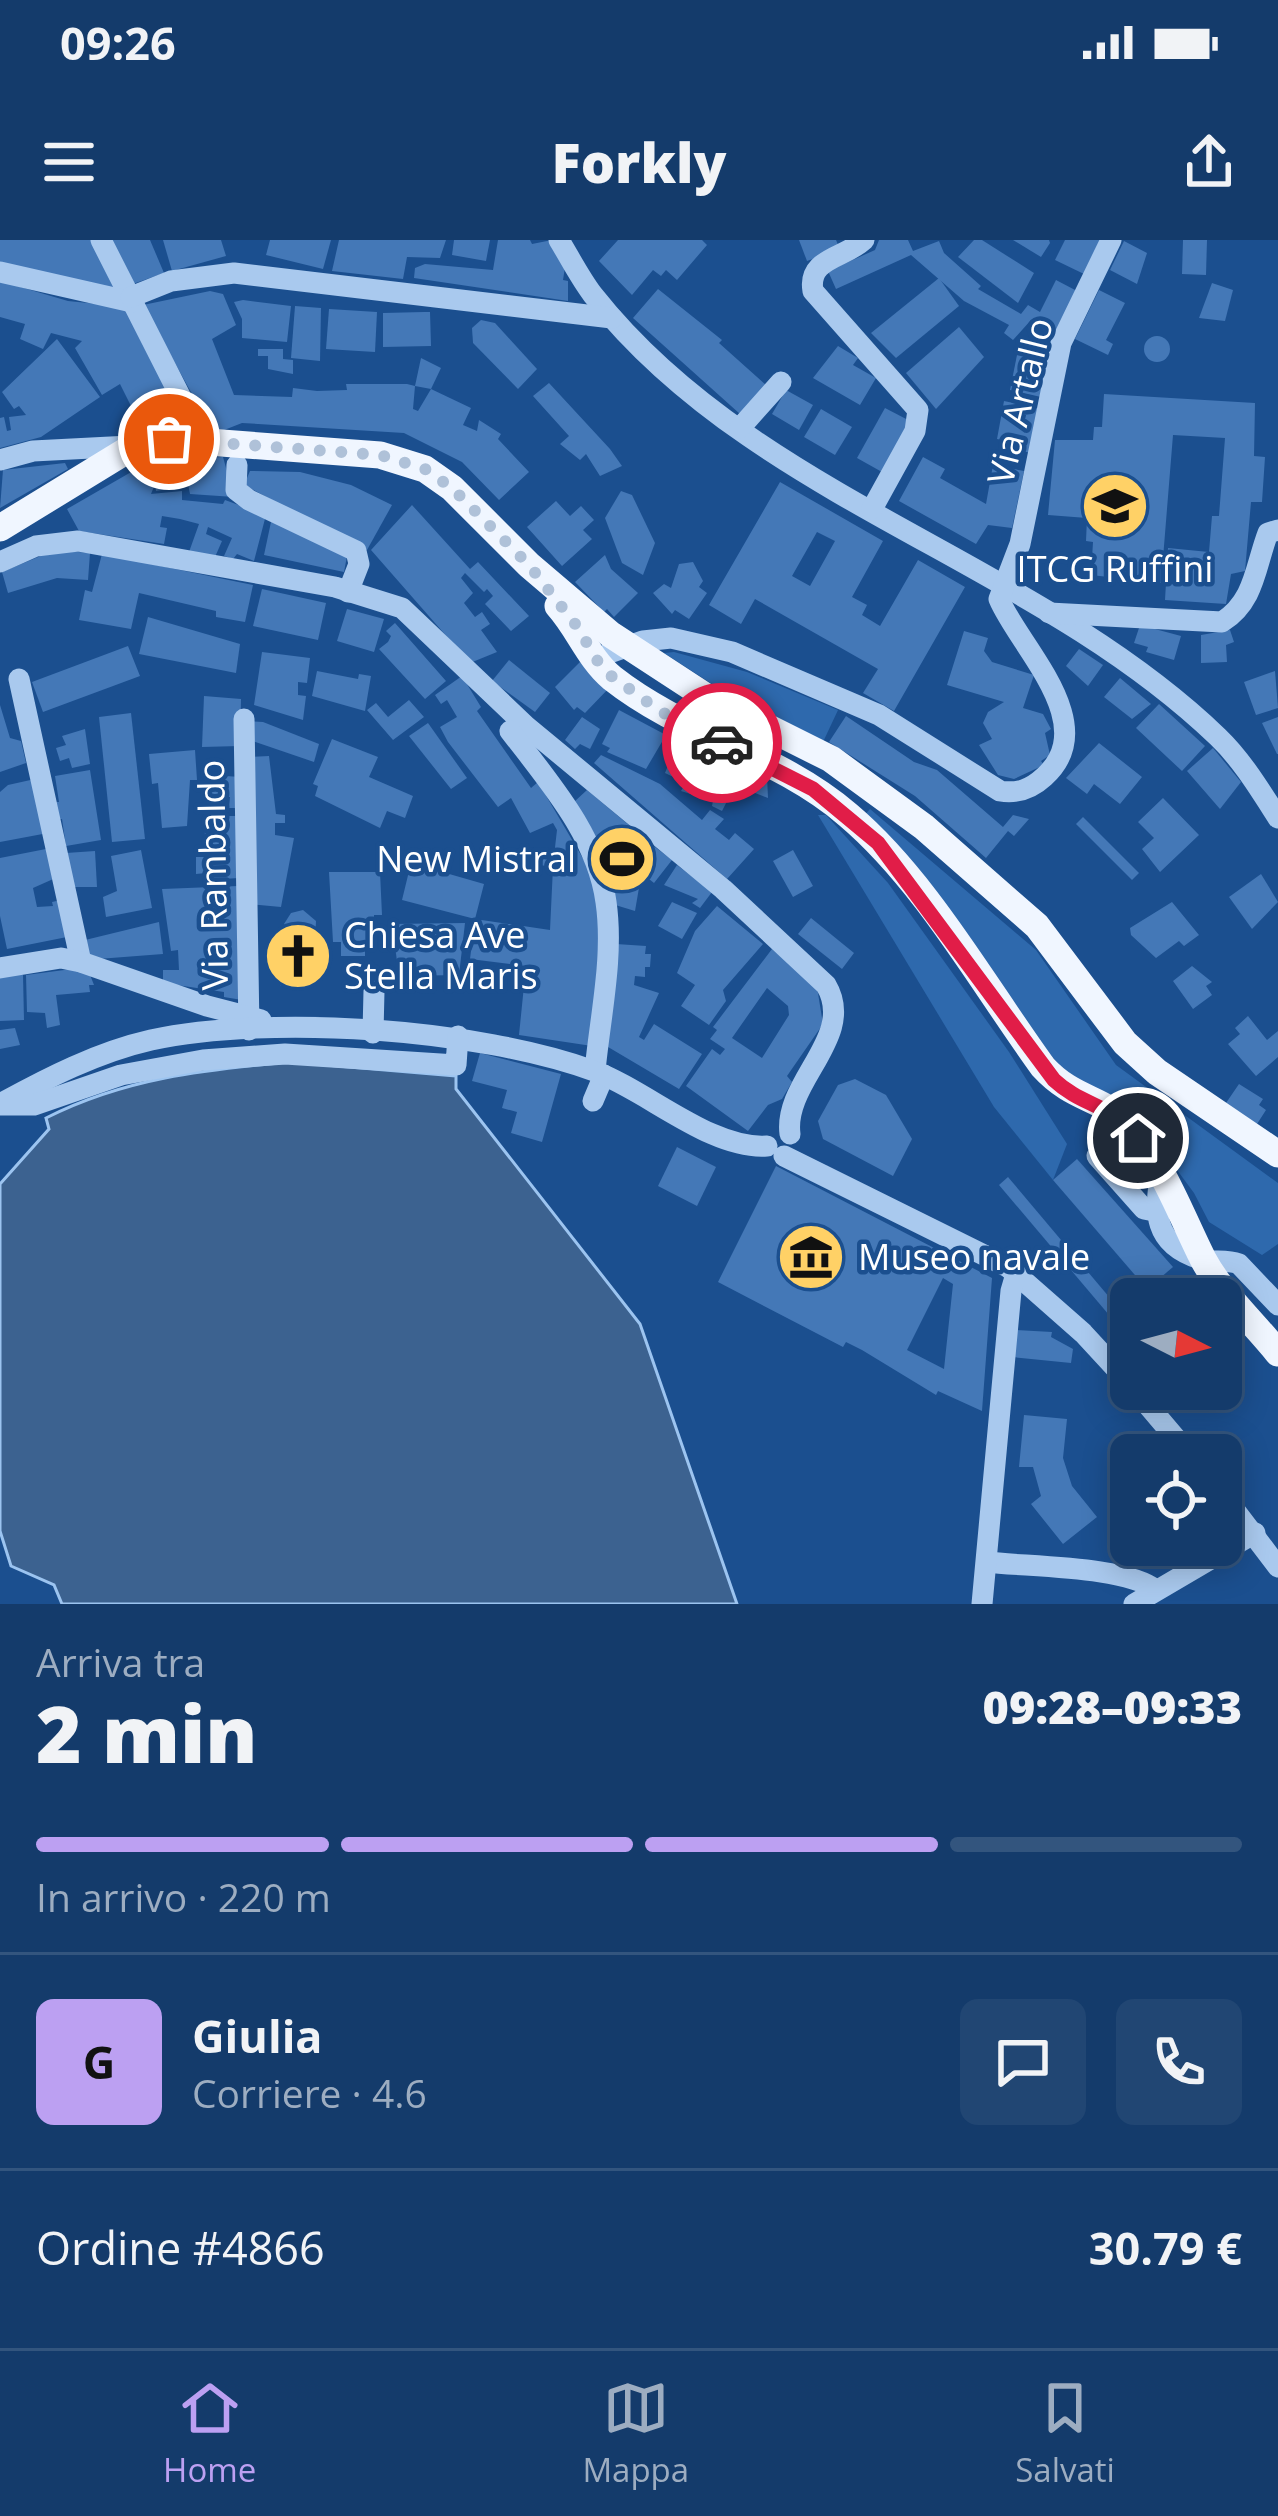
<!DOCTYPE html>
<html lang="it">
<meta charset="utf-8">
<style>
:root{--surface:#143b6b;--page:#214673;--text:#f1f3f6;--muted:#9dadc1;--line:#33557e;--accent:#bca0f2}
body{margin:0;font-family:"Open Sans",sans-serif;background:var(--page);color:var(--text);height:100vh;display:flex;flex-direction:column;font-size:45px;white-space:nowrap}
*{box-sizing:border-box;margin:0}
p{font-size:39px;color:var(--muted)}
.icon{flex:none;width:66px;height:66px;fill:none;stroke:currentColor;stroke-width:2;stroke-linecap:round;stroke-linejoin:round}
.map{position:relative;height:1364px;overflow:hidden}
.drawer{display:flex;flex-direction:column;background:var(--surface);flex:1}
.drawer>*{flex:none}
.needle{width:78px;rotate:96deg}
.buttons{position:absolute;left:1110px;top:1038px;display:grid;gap:24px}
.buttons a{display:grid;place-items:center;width:132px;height:132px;border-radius:18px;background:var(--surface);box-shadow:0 6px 30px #0003,0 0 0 3px var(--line);font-size:60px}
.pin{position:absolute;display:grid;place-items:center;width:102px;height:102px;color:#fff;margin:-51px;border:6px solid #fff;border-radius:50%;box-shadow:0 3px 12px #0007}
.courier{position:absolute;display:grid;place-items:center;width:120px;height:120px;margin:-60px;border:9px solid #e11d48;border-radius:50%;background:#fff;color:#222;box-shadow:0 3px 15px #0007}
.overview em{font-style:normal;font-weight:800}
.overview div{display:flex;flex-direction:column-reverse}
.overview{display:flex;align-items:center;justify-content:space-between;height:204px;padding:0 36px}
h1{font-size:78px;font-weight:800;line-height:90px}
.bar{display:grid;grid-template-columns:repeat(4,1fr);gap:18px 12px;align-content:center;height:144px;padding:0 36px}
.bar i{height:15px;border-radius:9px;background:var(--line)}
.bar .selected{background:var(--accent)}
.bar p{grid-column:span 4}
.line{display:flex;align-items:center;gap:30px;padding:0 36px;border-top:3px solid var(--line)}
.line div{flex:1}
.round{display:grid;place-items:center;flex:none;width:126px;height:126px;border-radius:18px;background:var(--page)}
.status{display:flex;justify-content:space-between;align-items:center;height:84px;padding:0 60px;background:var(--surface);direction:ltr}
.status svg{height:33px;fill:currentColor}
header{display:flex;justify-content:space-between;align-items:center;height:156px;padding:0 36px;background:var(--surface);font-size:54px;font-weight:800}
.menu{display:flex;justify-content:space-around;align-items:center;height:168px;border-top:3px solid var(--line);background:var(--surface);font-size:33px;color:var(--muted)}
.menu a{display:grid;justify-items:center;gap:6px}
.menu .selected{color:var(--accent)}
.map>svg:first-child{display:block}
</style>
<div class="status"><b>09:26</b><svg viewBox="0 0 49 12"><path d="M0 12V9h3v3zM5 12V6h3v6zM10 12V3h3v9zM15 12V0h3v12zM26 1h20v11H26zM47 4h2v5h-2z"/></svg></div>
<header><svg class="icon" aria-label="menu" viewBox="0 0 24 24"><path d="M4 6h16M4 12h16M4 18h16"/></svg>Forkly<svg class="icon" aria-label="share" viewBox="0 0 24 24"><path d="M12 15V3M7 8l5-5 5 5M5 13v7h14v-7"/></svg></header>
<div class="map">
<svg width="1278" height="1364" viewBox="0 0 1278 1364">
<rect width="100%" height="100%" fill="#1b4f8f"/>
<g fill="#2e69ad">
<polygon points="674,412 747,432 838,470 823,502 723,451 664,413"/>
<polygon points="870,569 1036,710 1116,825 1278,943 1278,1004 1262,1015 1209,982 1194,953 1146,888 1071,840 862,578"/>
<polygon points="818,575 826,575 888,643 1009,812 1067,904 1053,940 994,867"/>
</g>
<path fill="#3c6290" stroke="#9cc4f0" stroke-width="3" d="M290,822L456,836V849L640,1084L737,1364H62L54,1345L11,1326L0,1291V944L49,889L46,878C125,838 203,830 290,822Z"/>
<g fill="#4478b7" fill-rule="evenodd">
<polygon points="0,0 94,0 116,46 112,52 0,24"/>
<polygon points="109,0 150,0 164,33 130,45"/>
<polygon points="163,0 221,0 226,16 172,31"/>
<polygon points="270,0 331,0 323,29 266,15"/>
<polygon points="339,0 446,0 440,18 407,17 403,39 332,31"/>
<polygon points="454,0 490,0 486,21 452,15"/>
<polygon points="498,0 530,0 532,4 552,0 566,21 563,40 568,41 568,61 414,38 415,28 425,24 493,30"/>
<polygon points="618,0 702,0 707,5 677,40 666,30 661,36 653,30 632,55 599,21"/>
<polygon points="799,0 836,0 840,9 807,21"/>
<polygon points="879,0 908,0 913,11 939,1 944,13 981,46 978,49 1021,74 1028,65 1040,72 1056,40 1077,51 1053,96 1031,80 1013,100 1004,93 1009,85 964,61 911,15 836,49 828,31 875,10"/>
<polygon points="974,0 982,0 1034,33 1018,63 958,17"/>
<polygon points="1013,0 1049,0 1050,3 1041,17"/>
<polygon points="1065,0 1100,0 1084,34 1055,20"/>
<polygon points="1183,0 1207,0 1206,35 1182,34"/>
<polygon points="1124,1 1147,13 1137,44 1110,30"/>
<polygon points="939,38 959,66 896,118 871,93"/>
<polygon points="0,41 68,61 128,67 181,179 143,190 120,144 102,155 75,108 82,101 51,93 43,109 20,99 25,84 0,77"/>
<polygon points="1212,43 1233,50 1225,81 1199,78"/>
<polygon points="658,49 722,100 719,103 766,145 740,174 633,78"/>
<polygon points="1099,50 1125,63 1106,100 1113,104 1108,115 1075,99"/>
<polygon points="210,51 223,54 236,85 212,99 234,155 292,157 293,148 317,151 347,150 346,144 407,144 415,146 413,169 418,171 431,149 471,168 463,185 477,191 479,180 501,194 498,199 529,232 499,260 462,222 404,193 242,183 214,194 143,65"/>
<polygon points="243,60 291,66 287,102 242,98 242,79 234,62"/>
<polygon points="295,66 321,68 320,121 291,118"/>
<polygon points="329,69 377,72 375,112 326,109"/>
<polygon points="424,72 430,72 431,106 383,107 383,73"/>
<polygon points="481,80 495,83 537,129 518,149 473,103 472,88"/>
<polygon points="959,87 984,117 936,169 906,133"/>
<circle cx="1157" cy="109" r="13"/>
<polygon points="57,99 100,157 41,197 0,208 0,178 4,177 7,191 11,190 9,177 26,175 19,166 14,169 2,152"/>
<polygon points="1020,100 1052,106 1041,157 1010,150"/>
<polygon points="838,106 858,118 853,125 876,138 860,165 813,138"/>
<polygon points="258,109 283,109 283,119 293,120 293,134 268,129 268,116 258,116"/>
<polygon points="421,118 441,128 431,149 415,146"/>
<polygon points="549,143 610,209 622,226 600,236 586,214 580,220 560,204 569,196 533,156"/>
<polygon points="786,150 813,165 799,190 772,174"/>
<polygon points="1104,154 1255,163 1254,216 1265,217 1262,262 1251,262 1245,331 1231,334 1226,364 1165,360 1168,308 1209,312 1212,276 1219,276 1225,198 1173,195 1161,343 1091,335 1093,302 1086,301 1087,278 1048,275 1055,200 1093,200 1094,187 1102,187"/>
<polygon points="1004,161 1040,169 1031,213 1017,210 1018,203 997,199"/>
<polygon points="885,168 910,181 882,232 857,218"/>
<polygon points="821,169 852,187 835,215 804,197"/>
<polygon points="178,213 185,246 156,251 155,244 151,254 182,251 182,260 223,264 225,260 266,275 254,321 237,314 233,319 224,316 232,298 208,287 206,294 222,301 215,317 189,312 199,284 180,279 162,276 160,287 167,288 164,304 79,291 67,269 152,220"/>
<polygon points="223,217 234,257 190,254 183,219"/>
<polygon points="923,217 945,229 940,238 986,264 993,225 1024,231 1012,288 988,285 976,304 899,261"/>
<polygon points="65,223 68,229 0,268 3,230"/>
<polygon points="250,231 300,232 351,245 392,265 367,310 244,245"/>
<path d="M780,242L883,301L852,357L867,365L862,375L880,386L918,320L965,347L894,471L863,453L878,429L755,359L741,384L709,365ZM817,292L835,301L810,346L792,336Z"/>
<polygon points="621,251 632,255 655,303 643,335 622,323 605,278"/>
<polygon points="556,261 570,276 581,266 594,280 583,290 592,299 562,326 527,287"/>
<polygon points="412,265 470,329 478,322 529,376 511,391 485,364 493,356 487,349 484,352 465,333 461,338 473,353 464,363 475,377 482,372 490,384 481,390 497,412 470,423 371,310"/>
<polygon points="271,282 297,288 348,311 344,332 264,315"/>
<polygon points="55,310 90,313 88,340 57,338 8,353 2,332"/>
<polygon points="102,314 253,345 245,382 216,377 216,371 139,353 131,389 79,380 85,350 92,352"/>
<polygon points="605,315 611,329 638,353 614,377 607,369 604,372 575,342"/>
<polygon points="693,322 703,341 699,347 707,353 689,379 675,370 672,374 653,353 664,344 671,348 679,324"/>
<polygon points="262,349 326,363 318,400 253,386"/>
<polygon points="347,369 384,379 374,412 337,401"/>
<polygon points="148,377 240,404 236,433 139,414"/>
<polygon points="395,383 446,441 425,459 379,409 388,402 391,396 386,391"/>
<polygon points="1140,385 1181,396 1174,420 1146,412 1148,407 1134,403"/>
<polygon points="1230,390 1234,402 1226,405 1227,422 1201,423 1201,395"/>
<polygon points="964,391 988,398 984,411 992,422 1034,435 1023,468 1043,474 1051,489 1045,493 1050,515 1041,521 1044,525 1014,539 998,535 979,505 992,499 983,483 988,472 1004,462 947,445"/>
<polygon points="128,406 140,436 43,472 32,442"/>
<polygon points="1079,409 1103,425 1088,446 1066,426"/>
<polygon points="262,412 310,418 307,443 298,442 298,455 306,456 303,480 254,465"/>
<polygon points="509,420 550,453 535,472 492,441"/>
<polygon points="580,422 609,448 585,473 577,467 574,470 555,447"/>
<polygon points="317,431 358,439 359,434 371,436 365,471 312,456"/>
<polygon points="1275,431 1278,468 1256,475 1244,442"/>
<polygon points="462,436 481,467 477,471 531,548 538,542 588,627 601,664 592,806 519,795 526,726 470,719 475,679 402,660 411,623 484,644 475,679 550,690 553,627 533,624 534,613 554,616 557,590 553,583 530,593 511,558 498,567 448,502 440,487 457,477 447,460 441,464 435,455"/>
<polygon points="1120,438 1151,464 1132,479 1104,457"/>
<polygon points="204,456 241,459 240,506 202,507"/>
<polygon points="409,460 424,477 393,500 367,470 376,463 388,477"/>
<polygon points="1159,464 1205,506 1182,531 1136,488"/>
<polygon points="0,465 10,498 21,501 26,523 0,532"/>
<polygon points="619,470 666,495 646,529 607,512 610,508 602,504"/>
<polygon points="131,473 145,599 112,602 99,477"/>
<polygon points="846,476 914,522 937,530 1003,587 1013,575 1029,579 1014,596 1008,591 986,618 915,556 829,502"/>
<polygon points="582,477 600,489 590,509 580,504 575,509 565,500"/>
<polygon points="1278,477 1278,514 1277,514 1262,483"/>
<polygon points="248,481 263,482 319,504 314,522 250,500"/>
<polygon points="428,483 467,538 451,549 409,496"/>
<polygon points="85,489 90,524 72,528 69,518 60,521 56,508 66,505 62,496"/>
<polygon points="681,494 746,524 722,571 712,566 713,561 681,551 686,543 665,533"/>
<polygon points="332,499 378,517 369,537 413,556 405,578 387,571 380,588 315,556 318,546 313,544"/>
<polygon points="1099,503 1142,537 1120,564 1094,544 1087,554 1066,538"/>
<polygon points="1213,508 1241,542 1220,569 1187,531"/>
<polygon points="195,510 197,540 190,540 187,586 162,588 158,543 152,544 149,514"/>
<polygon points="601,515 660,544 702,580 710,570 724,579 715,589 729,600 735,593 754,609 727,639 594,523"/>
<polygon points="269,516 276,574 285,575 285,583 275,583 275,595 294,598 281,667 248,664 250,517"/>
<polygon points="755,529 767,536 768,558 745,549"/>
<polygon points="90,530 101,600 66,606 62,579 55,580 53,562 59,562 55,536"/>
<polygon points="210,535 241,537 240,568 229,568 230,557 209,556"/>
<polygon points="35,539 48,593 0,602 0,552 8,545"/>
<polygon points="587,550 630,586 615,604 620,608 634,591 672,620 654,643 634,627 625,630 612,619 610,623 574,562"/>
<polygon points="1163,558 1199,595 1160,632 1142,609 1154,598 1138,582"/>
<polygon points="225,569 226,576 236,576 239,638 206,640 206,633 196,634 196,617 206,617 204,576 218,576 217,570"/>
<polygon points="1083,577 1139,633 1132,640 1076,584"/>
<polygon points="51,608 60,636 33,648 37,667 53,666 52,662 65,659 72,696 7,709 0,676 0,618"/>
<polygon points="141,610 152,668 106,677 103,657 117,651 111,616"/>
<polygon points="793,610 813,646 793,657 773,621"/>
<polygon points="95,611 97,647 71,647 66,613"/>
<polygon points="677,625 712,652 700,668 692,663 698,659 664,645"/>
<polygon points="329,632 380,632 382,675 374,675 374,702 365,702 365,716 341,716 341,702 333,702"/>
<polygon points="611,634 640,642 635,671 612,664"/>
<polygon points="1261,634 1278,662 1252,689 1229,657"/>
<polygon points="238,646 242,760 224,757 224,752 163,743 163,730 179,730 178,710 171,711 162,649"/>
<polygon points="672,662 697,673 682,699 658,686"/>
<polygon points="1172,662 1199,695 1184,706 1179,701 1156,718 1131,695 1130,688"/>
<polygon points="717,666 763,704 723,750 726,761 709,785 681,766 695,745 677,733 695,691"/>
<polygon points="303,670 316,681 313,747 280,746 284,684 291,673"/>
<polygon points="811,678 854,713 842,729 798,694"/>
<polygon points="159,682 163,714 85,720 81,701"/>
<polygon points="465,683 459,735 399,736 392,684"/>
<polygon points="616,704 646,706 645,714 651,714 650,727 645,727 645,737 635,736 634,745 659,753 639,797 644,800 654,784 702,814 679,849 603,804"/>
<path d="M772,709L817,747L823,784L787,836L792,842L782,859L768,865L748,891L686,846L712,809L720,815L725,809L710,799L717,790L713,787ZM767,748L788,766L789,775L762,818L732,798Z"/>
<polygon points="1192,726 1212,742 1206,746 1212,755 1193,769 1173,741"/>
<polygon points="87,727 94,745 89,745 90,752 56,755 60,785 47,788 45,773 27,772 26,735"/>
<polygon points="0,734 23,735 24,780 0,781"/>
<polygon points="1248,776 1267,800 1278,791 1278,817 1256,836 1228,804 1240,794 1235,788"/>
<polygon points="15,788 20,805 0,809 0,790"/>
<polygon points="480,813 561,834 542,902 511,893 517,872 502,868 507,850 472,841"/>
<polygon points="855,839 886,855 912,899 893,936 823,899 818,881 838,845"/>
<polygon points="1239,844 1263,859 1259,865 1266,870 1257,884 1226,863"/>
<polygon points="677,907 716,927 697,966 658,946"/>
<polygon points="1077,919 1173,1027 1147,1049 1053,940"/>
<path d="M776,926L992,1038L982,1171L938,1151L936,1155L862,1110L846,1102L843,1107L718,1042ZM943,1038L953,1044L944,1129L907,1110Z"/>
<polygon points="1008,937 1131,1083 1131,1101 999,945"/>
<polygon points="1014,1090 1052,1092 1051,1097 1073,1109 1071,1123 1012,1117"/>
<polygon points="1024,1175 1067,1179 1063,1218 1072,1246 1097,1277 1063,1304 1031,1264 1041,1256 1033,1227 1019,1227"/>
</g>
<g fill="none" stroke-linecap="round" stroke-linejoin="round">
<g stroke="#a9c9ee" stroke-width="21">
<polyline points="101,0 203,201"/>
<path d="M559,0C570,18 580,38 593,55C754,259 1033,319 1218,497C1242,520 1260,550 1278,578"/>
<path d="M864,0C845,18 807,18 813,51L918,170L915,191L872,269"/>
<polyline points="0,32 132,62"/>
<polyline points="131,57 171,41 234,33 612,78"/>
<polyline points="740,188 781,142"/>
<polyline points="0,220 33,211 130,206"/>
<polyline points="237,225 236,250 249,260 356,311 359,324 348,352"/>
<path d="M0,322L36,306L78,301L335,347L402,368L526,486L723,649L826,745C857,797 783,841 790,894"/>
<path d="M1049,373L1222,382C1255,361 1255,327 1268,293L1278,290"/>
<path d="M609,413L643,401L671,398L732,412L879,475L1000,551C1018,554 1031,549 1044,537C1103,484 1019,407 999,359L1020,304L1061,103L1111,0"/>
<polyline points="19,439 81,722"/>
<polyline points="244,479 249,790"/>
<path d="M510,491C549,542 597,596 606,662C614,717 600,777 595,831"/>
<polyline points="0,728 61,718 81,722 207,766 261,780"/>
<polyline points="373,793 374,751"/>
<polyline points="593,861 604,835"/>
<path d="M0,864C47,838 98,812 151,800C271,774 479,789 594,831C648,851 711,910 767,906"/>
<polyline points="1,865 34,865 121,835 203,820 285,814 456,825 458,796"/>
<polyline points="784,916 1008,1027 1083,1093 1131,1145"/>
<polyline points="1097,916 1144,969 1154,971"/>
<path d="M1161,932C1154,972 1153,1004 1200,1019C1213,1023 1225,1019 1239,1024L1278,1065"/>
<polyline points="1134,1149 1190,1215"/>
<polyline points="1221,1252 1278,1327"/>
<path d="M987,1322C1028,1327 1126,1326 1156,1350"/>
<polyline points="982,1364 1011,1051 1016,1034"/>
<polyline points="1134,1364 1255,1293"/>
</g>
<g stroke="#f0f6ff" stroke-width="27">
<polyline points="0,288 134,206 169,199 380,215 425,229 452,248 529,325 610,394 705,456 831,519 924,587 1037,686 1125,803 1157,832 1278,914"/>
<path d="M558,366C578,388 589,419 612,438C684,495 779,515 848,575C925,640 984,746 1043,827C1073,860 1102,857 1126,883C1163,923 1179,971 1203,1019C1221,1053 1254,1083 1278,1113"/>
</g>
</g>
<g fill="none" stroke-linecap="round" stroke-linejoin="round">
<polyline stroke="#afc1d8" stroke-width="12" stroke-dasharray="0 21.6" points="169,199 380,215 425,229 452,248 529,325 576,385 603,430 660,471 722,503"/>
<path stroke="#e11d48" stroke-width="15" d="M722,503L813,549L878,603L1054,840C1083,867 1110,863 1138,898"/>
</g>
<defs>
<symbol id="university-disc" viewBox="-11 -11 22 22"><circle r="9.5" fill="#ffd166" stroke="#1b4f8f"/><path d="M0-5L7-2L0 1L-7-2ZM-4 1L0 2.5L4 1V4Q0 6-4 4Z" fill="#111"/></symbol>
<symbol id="stadium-disc" viewBox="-11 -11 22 22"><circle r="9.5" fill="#ffd166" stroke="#1b4f8f"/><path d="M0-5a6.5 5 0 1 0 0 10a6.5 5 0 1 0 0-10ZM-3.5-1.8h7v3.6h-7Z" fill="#111"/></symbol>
<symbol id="church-disc" viewBox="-11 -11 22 22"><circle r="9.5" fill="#ffd166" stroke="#1b4f8f"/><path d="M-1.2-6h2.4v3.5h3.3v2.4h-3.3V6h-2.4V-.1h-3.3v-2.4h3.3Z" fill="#111"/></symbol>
<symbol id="museum-disc" viewBox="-11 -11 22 22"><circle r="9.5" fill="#ffd166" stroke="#1b4f8f"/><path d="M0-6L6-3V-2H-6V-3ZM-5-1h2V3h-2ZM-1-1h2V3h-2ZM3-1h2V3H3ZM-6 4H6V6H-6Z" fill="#111"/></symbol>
</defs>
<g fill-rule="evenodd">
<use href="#university-disc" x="1077" y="228" width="76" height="76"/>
<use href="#stadium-disc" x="584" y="581" width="76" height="76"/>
<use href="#church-disc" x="260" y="678" width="76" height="76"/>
<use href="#museum-disc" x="773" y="979" width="76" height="76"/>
</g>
<g text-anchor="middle" stroke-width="9" stroke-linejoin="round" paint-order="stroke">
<g font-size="36" fill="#fff" stroke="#1b4f8f">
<text transform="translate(1020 161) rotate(-76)" y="13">Via Artallo</text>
<text transform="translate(213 635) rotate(-91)" y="13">Via Rambaldo</text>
</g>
<g font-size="36" fill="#fff" stroke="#1b4f8f" text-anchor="start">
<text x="1115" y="342" text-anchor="middle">ITCG Ruffini</text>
<text x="576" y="632" text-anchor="end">New Mistral</text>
<text x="344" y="708">Chiesa Ave<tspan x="344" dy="41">Stella Maris</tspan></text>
<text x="858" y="1030">Museo navale</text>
</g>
</g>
</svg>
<div class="buttons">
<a><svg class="needle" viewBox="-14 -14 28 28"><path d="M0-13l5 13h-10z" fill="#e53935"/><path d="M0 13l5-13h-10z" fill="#9dadc1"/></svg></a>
<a><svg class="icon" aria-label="locate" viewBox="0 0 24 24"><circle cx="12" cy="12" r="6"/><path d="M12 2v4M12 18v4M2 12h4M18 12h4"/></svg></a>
</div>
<div class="pin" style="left:169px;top:199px;background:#ea580c"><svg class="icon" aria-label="bag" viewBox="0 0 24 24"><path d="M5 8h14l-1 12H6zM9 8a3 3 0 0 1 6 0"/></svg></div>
<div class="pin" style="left:1138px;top:898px;background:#1f2937"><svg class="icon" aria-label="home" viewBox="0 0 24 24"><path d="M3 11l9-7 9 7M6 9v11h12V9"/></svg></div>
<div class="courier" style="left:722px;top:503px"><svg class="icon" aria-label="car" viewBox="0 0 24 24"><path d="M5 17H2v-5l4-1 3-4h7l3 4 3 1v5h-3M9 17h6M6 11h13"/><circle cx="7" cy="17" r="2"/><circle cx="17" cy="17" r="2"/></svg></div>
</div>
<section class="drawer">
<div class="overview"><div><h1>2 min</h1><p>Arriva tra</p></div><em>09:28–09:33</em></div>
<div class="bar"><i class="selected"></i><i class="selected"></i><i class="selected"></i><i></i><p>In arrivo · 220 m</p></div>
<div class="line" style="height:216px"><b class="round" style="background:var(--accent);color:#111">G</b><div><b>Giulia</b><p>Corriere · 4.6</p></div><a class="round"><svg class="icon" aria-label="chat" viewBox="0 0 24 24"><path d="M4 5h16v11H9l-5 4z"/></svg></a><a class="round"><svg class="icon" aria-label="phone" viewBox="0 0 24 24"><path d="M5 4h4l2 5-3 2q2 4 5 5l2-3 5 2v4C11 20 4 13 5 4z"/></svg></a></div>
<div class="line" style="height:156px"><div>Ordine #4866</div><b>30.79 €</b></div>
</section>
<nav class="menu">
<a class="selected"><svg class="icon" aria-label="home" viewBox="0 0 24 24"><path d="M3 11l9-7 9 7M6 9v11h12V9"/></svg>Home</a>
<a><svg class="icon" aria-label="map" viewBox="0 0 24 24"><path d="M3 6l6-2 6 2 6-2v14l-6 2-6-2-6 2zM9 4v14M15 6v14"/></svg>Mappa</a>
<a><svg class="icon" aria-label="saved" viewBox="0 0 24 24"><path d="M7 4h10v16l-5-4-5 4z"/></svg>Salvati</a>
</nav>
